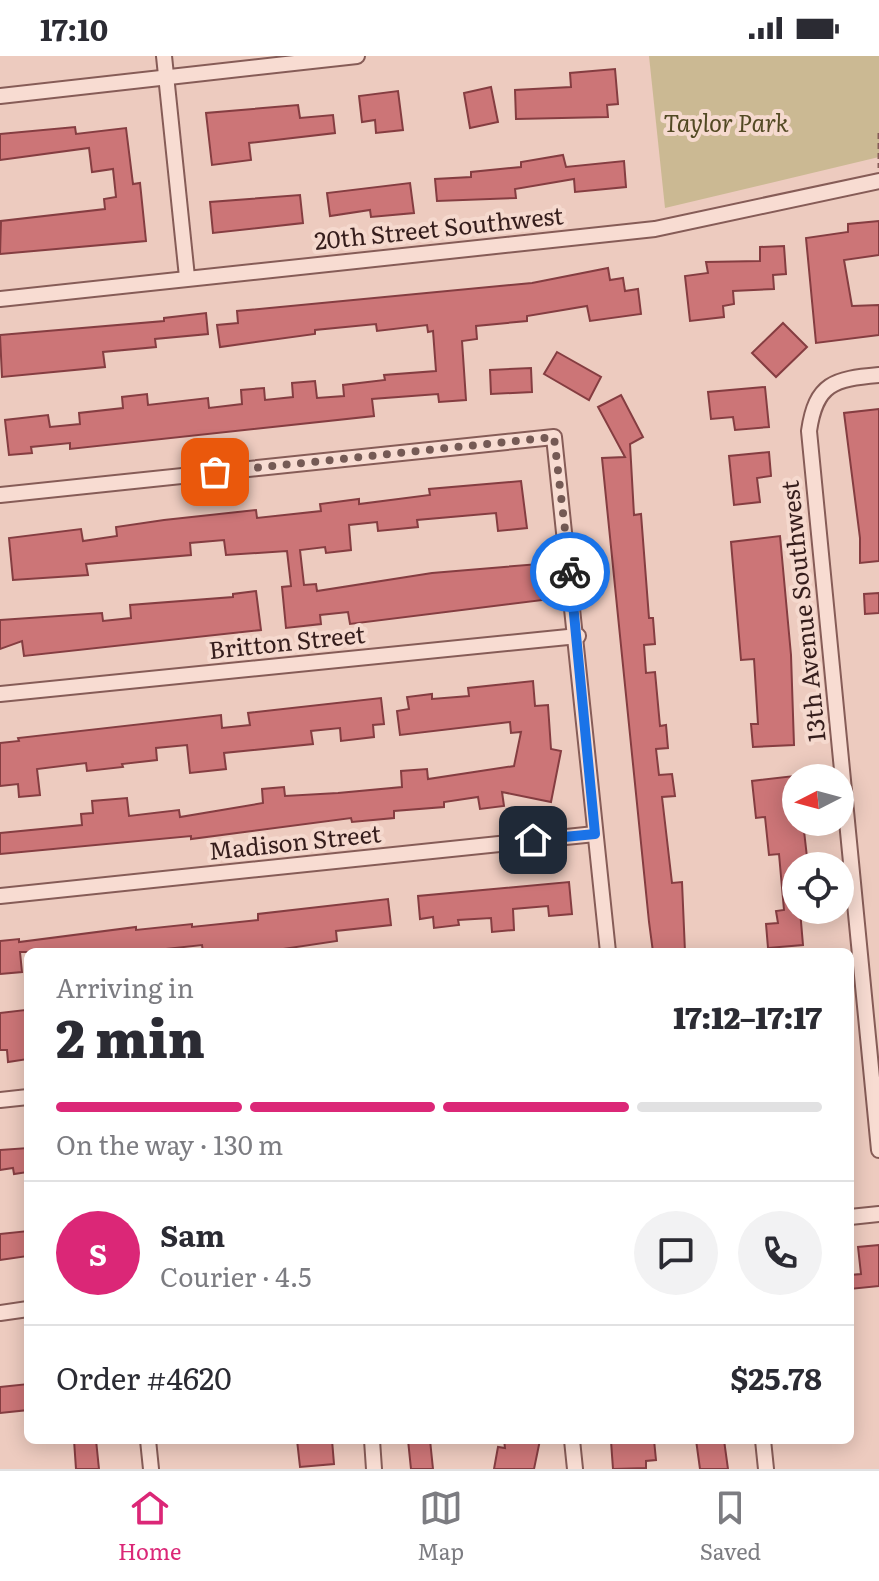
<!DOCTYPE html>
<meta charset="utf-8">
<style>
:root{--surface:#fff;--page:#f2f2f3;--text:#2b2b33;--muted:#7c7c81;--line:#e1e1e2;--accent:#db2777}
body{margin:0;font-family:Literata,serif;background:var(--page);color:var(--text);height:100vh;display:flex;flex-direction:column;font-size:30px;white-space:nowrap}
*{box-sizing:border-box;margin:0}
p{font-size:26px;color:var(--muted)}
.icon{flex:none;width:44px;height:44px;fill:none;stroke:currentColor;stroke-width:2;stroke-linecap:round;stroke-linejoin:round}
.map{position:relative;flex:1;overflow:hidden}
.sheet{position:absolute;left:24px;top:892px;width:830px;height:496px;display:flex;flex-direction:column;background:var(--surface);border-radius:12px;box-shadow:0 4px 20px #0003}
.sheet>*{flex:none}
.needle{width:52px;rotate:264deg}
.tools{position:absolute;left:782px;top:708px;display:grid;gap:16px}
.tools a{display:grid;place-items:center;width:72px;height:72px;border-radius:50%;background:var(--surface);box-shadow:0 4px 20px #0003;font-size:40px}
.pin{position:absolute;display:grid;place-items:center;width:68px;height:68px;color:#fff;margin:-34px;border-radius:16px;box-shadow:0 4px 12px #0006}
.courier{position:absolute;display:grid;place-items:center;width:80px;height:80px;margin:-40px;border:6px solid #1a73e8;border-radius:50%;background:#fff;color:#222;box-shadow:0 2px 10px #0007}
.head em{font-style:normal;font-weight:800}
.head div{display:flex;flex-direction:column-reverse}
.head{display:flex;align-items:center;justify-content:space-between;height:136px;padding:0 32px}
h1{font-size:52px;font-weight:800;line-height:60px}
.bar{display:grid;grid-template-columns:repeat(4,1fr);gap:12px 8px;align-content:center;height:96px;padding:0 32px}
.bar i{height:10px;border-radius:6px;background:var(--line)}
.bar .active{background:var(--accent)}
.bar p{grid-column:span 4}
.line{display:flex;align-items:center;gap:20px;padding:0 32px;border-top:2px solid var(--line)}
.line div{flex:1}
.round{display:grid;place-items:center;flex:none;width:84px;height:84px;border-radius:42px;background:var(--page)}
.status{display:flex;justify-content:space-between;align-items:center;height:56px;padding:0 40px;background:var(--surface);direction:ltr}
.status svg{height:22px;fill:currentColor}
.dock{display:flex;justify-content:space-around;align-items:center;height:112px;border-top:2px solid var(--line);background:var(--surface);font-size:22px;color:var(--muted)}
.dock a{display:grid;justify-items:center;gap:4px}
.dock .active{color:var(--accent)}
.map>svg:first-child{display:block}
</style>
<div class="status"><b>17:10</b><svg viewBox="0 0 49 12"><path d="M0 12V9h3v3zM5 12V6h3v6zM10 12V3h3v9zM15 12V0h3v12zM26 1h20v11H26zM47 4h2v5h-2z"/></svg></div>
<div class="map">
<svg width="879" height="1413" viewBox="0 0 879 1413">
<rect width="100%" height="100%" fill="#edcbbf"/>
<polygon fill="#cbb993" points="649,0 879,0 879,101 665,152"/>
<g fill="#cc7577" stroke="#853d41" stroke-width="2">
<polygon points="615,13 618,48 607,49 608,61 516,63 515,34 571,31 570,17"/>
<polygon points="491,31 498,66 470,72 464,37"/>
<polygon points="398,35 403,74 376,77 375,64 362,66 359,40"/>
<polygon points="298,49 300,62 333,59 335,77 249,87 251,104 212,109 206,57"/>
<polygon points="75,71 76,78 126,72 133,128 140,127 146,185 0,198 1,165 105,153 104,143 116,141 113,113 92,116 89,92 0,104 0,78"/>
<polygon points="563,99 566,111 624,105 626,131 575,136 574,123 515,133 516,142 437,145 435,123 471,121 471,116 521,111 521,106"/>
<polygon points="410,127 414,157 371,161 370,154 330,160 327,137"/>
<polygon points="300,139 303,167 213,177 210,146"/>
<polygon points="879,165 879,199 844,204 852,250 879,249 879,279 816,287 806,182 848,176 848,168"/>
<polygon points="784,190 786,218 773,219 774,233 733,235 734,248 723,250 724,261 690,265 685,220 708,217 706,206 760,205 760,191"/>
<polygon points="608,212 610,224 623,222 625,235 638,233 641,258 590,265 587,250 527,260 527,265 476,270 477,283 462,285 466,344 439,346 438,338 372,343 374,360 70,393 70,387 31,391 32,397 9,399 5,364 48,359 50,371 80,368 79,357 123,352 122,341 147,338 148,349 208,342 209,352 242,348 241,334 264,332 265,344 293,341 292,327 315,325 317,342 344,340 343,329 385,324 384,319 436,315 433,275 428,276 427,269 377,275 376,268 315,274 315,278 220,291 217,269 238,267 237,255 532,227"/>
<polygon points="206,257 208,278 155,283 156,291 103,296 105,311 2,321 0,279 164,265 164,262"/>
<polygon points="783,267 807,291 776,321 752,297"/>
<polygon points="557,296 601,321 589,344 544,318"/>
<polygon points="531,312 532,336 491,338 490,314"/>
<polygon points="765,331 769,371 735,374 733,361 711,363 708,336"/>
<polygon points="621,339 643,381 630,388 634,459 641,458 649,562 653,562 655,588 644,589 646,617 655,616 660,670 666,669 668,692 656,693 659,719 672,718 675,740 662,741 672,827 682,826 685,896 653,896 649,866 602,402 625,401 598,351"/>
<polygon points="879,353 879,505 860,507 860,482 844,357"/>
<polygon points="769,396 771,420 757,422 760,446 734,449 729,400"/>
<polygon points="521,425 527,472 498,475 496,457 417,464 418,471 378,475 377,466 349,469 351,494 326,497 325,491 300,494 304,529 316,528 317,535 432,517 539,508 543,544 350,568 348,556 320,559 321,568 286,572 282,531 291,530 287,495 226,499 224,484 190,487 191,499 86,508 88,519 13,524 9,482 81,473 83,485 117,480 116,471 164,464 256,454 257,462 321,455 320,448 359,443 359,448 430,439 429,433"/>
<polygon points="780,480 791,599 794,689 753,691 751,668 758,668 754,603 741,604 731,486"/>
<polygon points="256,535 261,574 24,600 22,585 0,593 0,564 102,557 103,565 131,562 130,549 233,541 233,538"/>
<polygon points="879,537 879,557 865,558 864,538"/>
<polygon points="533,625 535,650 548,649 551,693 561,695 551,746 502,736 504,750 480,753 478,741 444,746 444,751 394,755 394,762 352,766 351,762 191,783 191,780 0,798 0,777 82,769 81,758 93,757 92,745 127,742 129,760 179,754 180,761 263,747 262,733 284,731 285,740 338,737 402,731 401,715 427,713 428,723 514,710 521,676 511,677 510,666 400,679 397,655 409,653 407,641 432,638 432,643 469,640 468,632"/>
<polygon points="381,642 384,668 373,669 374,681 341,685 340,672 311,675 313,688 224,697 226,713 190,717 187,689 156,692 157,704 122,708 123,711 87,715 86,707 37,713 40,739 19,741 18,728 0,730 0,687 19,685 18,682 221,659 222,672 250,669 248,657"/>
<polygon points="794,720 796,766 803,766 808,810 796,810 796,854 800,854 803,889 768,892 766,868 778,867 776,855 784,854 779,798 769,799 765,761 756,762 752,725"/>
<polygon points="569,826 572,858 549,860 548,850 513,853 514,874 492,876 491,862 458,864 459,869 434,872 433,861 420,863 418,840"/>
<polygon points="388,843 391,869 336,875 337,885 263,896 203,896 202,889 138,896 20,896 22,916 0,918 0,885 19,883 19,886 136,871 136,874 192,868 192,871 258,864 258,858"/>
<polygon points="25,954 28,1003 8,1006 7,994 0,994 0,957"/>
<polygon points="28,1092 28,1116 14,1118 13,1112 0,1114 0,1094"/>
<polygon points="28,1175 28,1200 0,1204 0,1178"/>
<polygon points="879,1189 879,1230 850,1233 850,1219 861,1218 858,1191"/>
<polygon points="28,1328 28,1354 0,1357 0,1331"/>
<polygon points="74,1384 96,1384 99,1413 76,1413"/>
<polygon points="297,1384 332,1384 334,1408 300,1411"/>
<polygon points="408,1384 430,1384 433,1413 411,1413"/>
<polygon points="504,1384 540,1384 534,1413 494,1413 498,1391 505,1392"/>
<polygon points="618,1384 654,1384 656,1404 646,1405 646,1412 613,1413 611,1385"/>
<polygon points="696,1384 724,1384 728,1413 700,1413"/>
</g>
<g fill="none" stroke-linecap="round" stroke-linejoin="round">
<defs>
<g id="street">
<polyline points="164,0 187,221"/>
<polyline points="0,40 357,0"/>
<polyline points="0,243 655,173 879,125"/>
<path d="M879,319C834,323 816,327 809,375L879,1094"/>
<polyline points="0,439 554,381 608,896"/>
<polyline points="0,638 578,580"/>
<polyline points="0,840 595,778"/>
<polyline points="0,1044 28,1041"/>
<polyline points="850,1161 879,1158"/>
<polyline points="0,1257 28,1253"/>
<polyline points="148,1384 151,1413"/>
<polyline points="372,1384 374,1413"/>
<polyline points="572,1384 575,1413"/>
<polyline points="763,1384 766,1413"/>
</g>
</defs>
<use href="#street" stroke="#865c57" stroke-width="18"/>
<polyline stroke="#865c57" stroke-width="3" stroke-dasharray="6 4" stroke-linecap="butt" points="879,77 879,112"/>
<use href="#street" stroke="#f8dcd2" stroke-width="14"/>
</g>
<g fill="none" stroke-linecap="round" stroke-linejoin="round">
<polyline stroke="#755a55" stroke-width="8" stroke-dasharray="0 14.4" points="215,416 554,381 570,516"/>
<polyline stroke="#1a73e8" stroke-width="10" points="533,784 595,778 570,516"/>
</g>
<g text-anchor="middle" stroke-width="8" stroke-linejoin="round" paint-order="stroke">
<g font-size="24" font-style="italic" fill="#524923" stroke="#f5d9ce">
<text x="726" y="76">Taylor Park</text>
</g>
<g font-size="24" fill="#351d1c" stroke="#f5d9ce">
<text transform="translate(439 173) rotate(-6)" y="8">20th Street Southwest</text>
<text transform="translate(804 555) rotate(-96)" y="8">13th Avenue Southwest</text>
<text transform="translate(287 587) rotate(-6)" y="8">Britton Street</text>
<text transform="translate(295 787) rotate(-6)" y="8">Madison Street</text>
</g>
</g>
</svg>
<div class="tools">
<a><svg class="needle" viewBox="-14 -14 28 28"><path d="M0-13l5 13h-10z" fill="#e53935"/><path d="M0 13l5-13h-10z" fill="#7c7c81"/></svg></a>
<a><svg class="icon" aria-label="locate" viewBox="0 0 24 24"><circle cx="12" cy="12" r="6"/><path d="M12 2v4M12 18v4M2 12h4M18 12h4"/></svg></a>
</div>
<div class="pin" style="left:215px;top:416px;background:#ea580c"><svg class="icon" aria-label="bag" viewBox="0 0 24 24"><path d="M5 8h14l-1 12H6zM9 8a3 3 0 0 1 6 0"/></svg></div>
<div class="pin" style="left:533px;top:784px;background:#1f2937"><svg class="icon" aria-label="home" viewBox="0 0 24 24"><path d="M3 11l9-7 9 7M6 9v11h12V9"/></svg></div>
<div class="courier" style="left:570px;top:516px"><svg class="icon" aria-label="bike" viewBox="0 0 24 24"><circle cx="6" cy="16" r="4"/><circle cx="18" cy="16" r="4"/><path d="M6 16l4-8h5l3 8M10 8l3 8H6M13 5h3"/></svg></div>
<section class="sheet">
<div class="head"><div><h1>2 min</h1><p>Arriving in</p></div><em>17:12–17:17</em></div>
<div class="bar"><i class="active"></i><i class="active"></i><i class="active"></i><i></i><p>On the way · 130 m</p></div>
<div class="line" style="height:144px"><b class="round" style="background:var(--accent);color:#fff">S</b><div><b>Sam</b><p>Courier · 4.5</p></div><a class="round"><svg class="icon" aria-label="chat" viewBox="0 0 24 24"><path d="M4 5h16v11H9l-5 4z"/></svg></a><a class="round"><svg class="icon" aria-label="phone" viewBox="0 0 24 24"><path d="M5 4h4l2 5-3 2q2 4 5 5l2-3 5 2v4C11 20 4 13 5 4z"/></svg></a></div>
<div class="line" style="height:104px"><div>Order #4620</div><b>$25.78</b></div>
</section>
</div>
<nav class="dock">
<a class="active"><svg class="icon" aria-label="home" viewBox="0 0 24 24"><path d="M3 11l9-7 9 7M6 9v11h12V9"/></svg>Home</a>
<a><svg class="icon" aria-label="map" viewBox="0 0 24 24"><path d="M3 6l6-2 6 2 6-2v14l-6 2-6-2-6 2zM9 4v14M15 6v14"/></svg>Map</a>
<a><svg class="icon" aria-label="saved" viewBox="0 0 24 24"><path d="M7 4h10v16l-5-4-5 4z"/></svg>Saved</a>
</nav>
